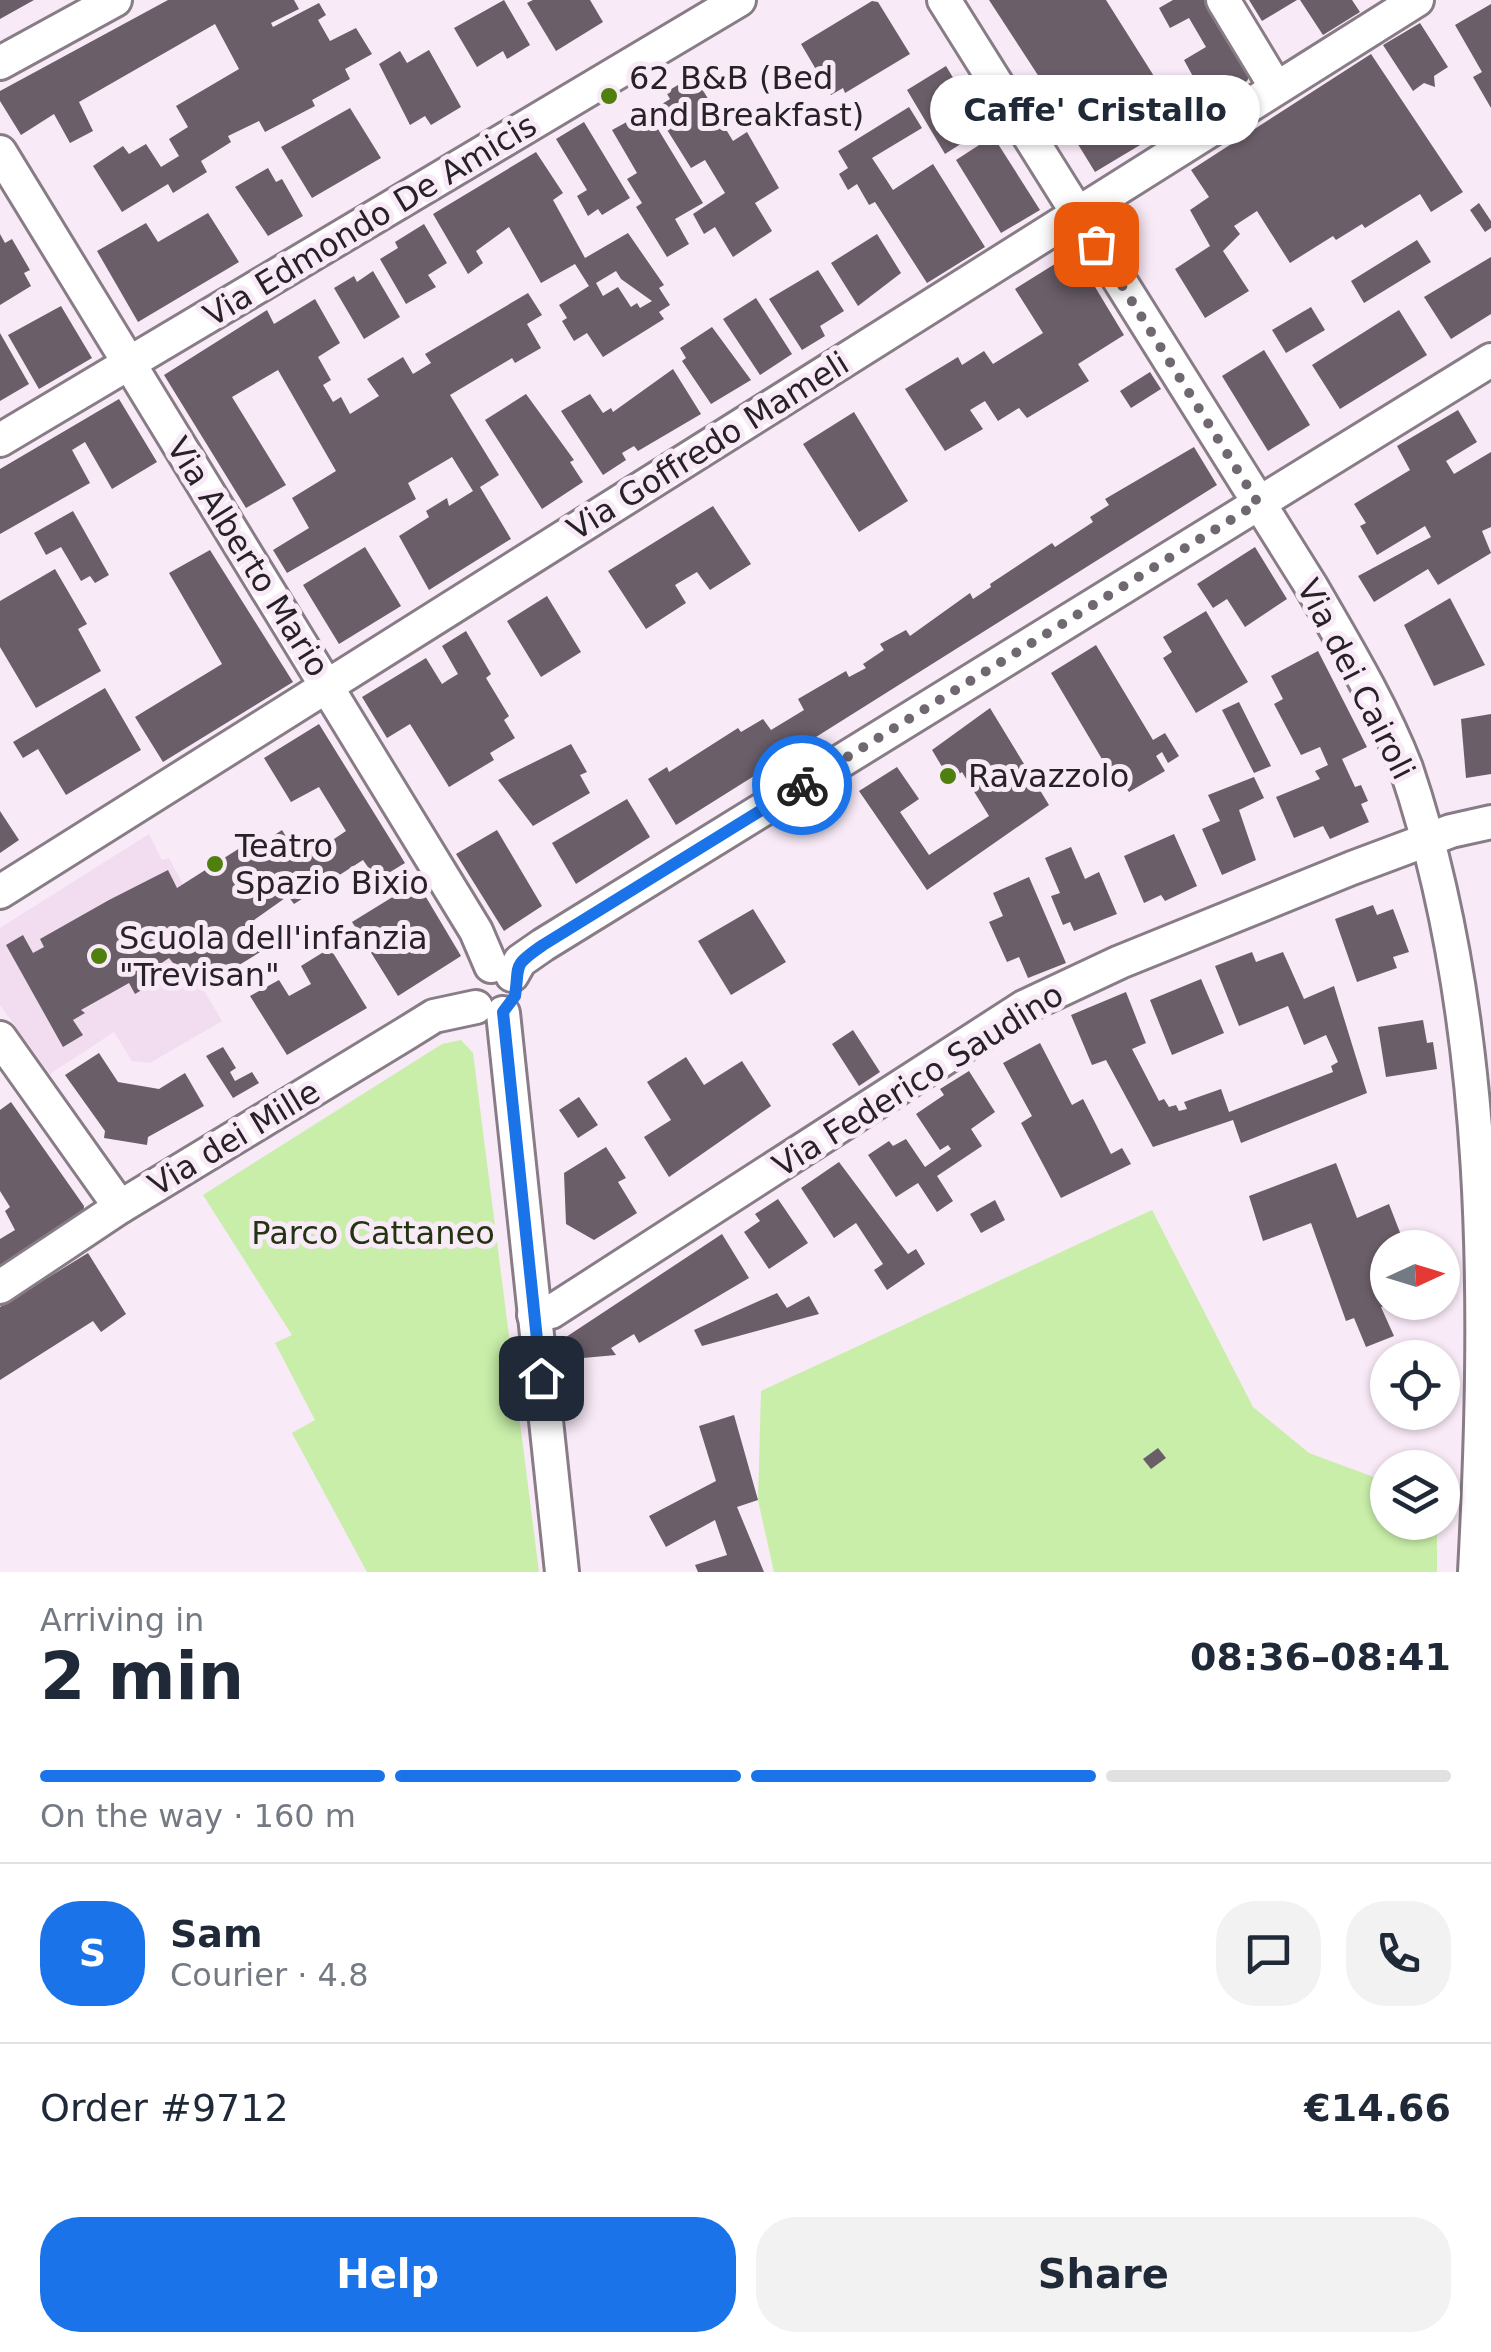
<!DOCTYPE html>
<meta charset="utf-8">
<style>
:root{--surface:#fff;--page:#f2f2f3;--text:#1f2937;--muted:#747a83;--line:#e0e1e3;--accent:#1a73e8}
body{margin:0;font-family:"DejaVu Sans",sans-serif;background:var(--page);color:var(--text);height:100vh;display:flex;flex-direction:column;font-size:38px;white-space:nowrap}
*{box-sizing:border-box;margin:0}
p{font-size:32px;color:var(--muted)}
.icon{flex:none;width:55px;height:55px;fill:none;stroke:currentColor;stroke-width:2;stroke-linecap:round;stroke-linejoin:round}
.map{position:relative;height:1572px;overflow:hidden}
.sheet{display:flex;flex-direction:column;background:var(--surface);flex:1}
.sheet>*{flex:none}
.needle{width:65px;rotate:86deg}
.controls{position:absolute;left:1370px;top:1230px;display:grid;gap:20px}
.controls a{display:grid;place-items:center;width:90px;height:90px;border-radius:50%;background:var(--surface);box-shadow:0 2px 8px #0004;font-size:50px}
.pin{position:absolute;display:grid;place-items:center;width:85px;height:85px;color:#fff;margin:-42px;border-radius:20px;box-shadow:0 5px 15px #0006}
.courier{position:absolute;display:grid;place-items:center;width:100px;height:100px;margin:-50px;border:8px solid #1a73e8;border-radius:50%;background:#fff;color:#222;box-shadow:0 2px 12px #0007}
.bubble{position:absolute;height:70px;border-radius:35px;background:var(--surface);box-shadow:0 2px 8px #0004;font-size:32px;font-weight:800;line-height:70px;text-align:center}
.overview em{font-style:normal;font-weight:800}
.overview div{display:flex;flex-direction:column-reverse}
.overview{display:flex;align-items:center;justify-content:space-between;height:170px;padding:0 40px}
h1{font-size:65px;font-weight:800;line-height:75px}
.bar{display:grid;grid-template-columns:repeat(4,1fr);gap:15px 10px;align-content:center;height:120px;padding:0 40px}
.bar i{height:12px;border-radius:8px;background:var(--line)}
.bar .active{background:var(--accent)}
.bar p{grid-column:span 4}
.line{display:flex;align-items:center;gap:25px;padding:0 40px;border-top:2px solid var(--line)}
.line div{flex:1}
.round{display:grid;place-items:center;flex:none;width:105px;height:105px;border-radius:40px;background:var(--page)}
.primary-button{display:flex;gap:20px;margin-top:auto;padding:20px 40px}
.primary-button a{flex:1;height:115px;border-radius:40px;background:var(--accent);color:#fff;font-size:40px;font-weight:800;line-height:115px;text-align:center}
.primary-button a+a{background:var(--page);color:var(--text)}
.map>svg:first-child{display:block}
</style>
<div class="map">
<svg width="1491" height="1572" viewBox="0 0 1491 1572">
<rect width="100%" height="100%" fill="#f8eaf7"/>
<polygon fill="#f1ddef" points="149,834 162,860 169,858 206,927 187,963 222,1021 150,1063 132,1061 114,1032 50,1074 0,1005 0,928"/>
<g fill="#c8eea9">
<polygon points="461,1040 473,1053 539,1572 367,1572 292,1433 315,1420 275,1343 292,1335 203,1195 442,1044"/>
<polygon points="1152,1210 1253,1407 1309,1453 1387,1482 1388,1522 1437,1523 1437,1572 774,1572 758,1500 761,1391"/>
</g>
<g fill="#6a5e69" fill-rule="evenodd">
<polygon points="0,0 34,0 0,19"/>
<polygon points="168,0 294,0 299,9 271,23 273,27 319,3 326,15 318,20 330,41 356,28 372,54 345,69 350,79 312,100 315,106 265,132 259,121 228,136 231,142 201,161 207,172 173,193 168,184 122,212 93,166 123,146 129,154 146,144 161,167 179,156 169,139 188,127 176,106 239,69 215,24 79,102 93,131 70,143 54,114 21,135 0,101 0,91"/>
<polygon points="504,0 530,45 507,59 503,51 477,67 454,28"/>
<polygon points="533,0 590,0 603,22 556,51 527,3"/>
<polygon points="989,0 1106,0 1164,92 1178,84 1182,90 1196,82 1184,60 1206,47 1189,18 1170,28 1159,8 1173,0 1207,0 1252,72 1247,81 1095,172 1071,133 1088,123 1094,133 1131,110 1112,77 1060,109"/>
<polygon points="1249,0 1297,0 1262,21"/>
<polygon points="1300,0 1352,0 1360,12 1323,35"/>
<polygon points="872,1 878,2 910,54 845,93 843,88 831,95 801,44"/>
<polygon points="1491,4 1491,108 1473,77 1482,72 1455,25"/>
<polygon points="1420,23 1448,67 1434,76 1435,87 1424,83 1413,91 1383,45"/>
<polygon points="429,50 461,107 431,125 425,116 410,125 379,64 400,51 407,63"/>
<polygon points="1371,54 1463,192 1431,212 1420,194 1365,228 1362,224 1336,240 1333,236 1290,263 1257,211 1234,226 1240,234 1223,251 1249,291 1205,318 1175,269 1210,246 1190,210 1209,197 1191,170"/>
<polygon points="946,66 984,129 945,154 907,90"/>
<polygon points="698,82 710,102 715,99 722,109 716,113 733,141 747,132 779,188 755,203 772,231 733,257 715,227 704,234 693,214 725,193 705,160 691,168 654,109 670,99 666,92 678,85 682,91"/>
<polygon points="909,107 922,128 872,158 893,190 933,164 985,247 927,283 875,202 869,205 857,184 848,190 839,174 848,168 838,151"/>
<polygon points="350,108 381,158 312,198 281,147"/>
<polygon points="647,111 703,203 675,219 689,244 667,257 636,207 642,203 627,179 637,173 612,130"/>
<polygon points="584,122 630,198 602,215 598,209 588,216 577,196 587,190 556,139"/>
<polygon points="993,136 1040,210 1001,233 956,160"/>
<path d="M536,152L563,193L553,200L585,258L628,233L664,285L659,288L670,305L659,312L664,319L603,357L587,333L574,341L562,321L567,318L559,305L589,286L575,264L541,283L509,227L476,251L483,263L468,274L433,214ZM616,271L621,279L652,301L640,308L637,303L631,307L618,287L603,296L596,283Z"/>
<polygon points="268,168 276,182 282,179 303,216 268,236 235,187"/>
<polygon points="1479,203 1491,221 1491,228 1485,232 1470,210"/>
<polygon points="208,213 239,262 138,322 97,251 146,223 158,242"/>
<polygon points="424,224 447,263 428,275 436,287 406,304 380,259 398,248 395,242"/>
<polygon points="0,234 5,243 12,239 30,270 24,273 31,286 0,305"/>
<polygon points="877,234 901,273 858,306 831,263"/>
<polygon points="1417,240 1431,262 1364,303 1351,281"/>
<polygon points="1074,252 1124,335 1078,364 1089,381 1027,418 1019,408 998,421 985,401 970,410 983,429 945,451 905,389 958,357 962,365 984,351 993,364 1043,333 1015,289"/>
<polygon points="1491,257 1491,314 1451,339 1424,297"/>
<polygon points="818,270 844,311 820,326 825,336 802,350 769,299"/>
<polygon points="373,271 400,317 364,339 334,288 354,276 357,282"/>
<polygon points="528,293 542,315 527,324 541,348 515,363 512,358 450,395 499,475 480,487 511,539 429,590 399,536 429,517 426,511 447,498 449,506 473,491 452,457 408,483 416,499 287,573 273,550 309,528 292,498 336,471 278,370 232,397 286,485 246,508 164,375 267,310 274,324 315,299 340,343 318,357 331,380 323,385 333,402 341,397 350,414 379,396 367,379 403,357 413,374 431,363 425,354"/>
<polygon points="756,298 792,354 760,375 723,319"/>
<polygon points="61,306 92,358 39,389 8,335"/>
<polygon points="1311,307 1325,330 1286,353 1272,330"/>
<polygon points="1399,310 1427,355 1340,409 1312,365"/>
<polygon points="712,327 751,380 711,404 682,361 686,358 680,348"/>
<polygon points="0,333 29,384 0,401"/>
<polygon points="1264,350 1310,425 1268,451 1222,376"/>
<polygon points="673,369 701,414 638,451 634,446 622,453 626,460 603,475 561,411 590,394 603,413 611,408 613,412"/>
<polygon points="1150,372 1161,389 1131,408 1120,391"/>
<polygon points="526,394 574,460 570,462 583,482 542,509 485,420"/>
<polygon points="119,399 157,462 112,489 85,442 72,450 90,483 0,534 0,469"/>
<polygon points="1458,410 1477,442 1446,461 1454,474 1491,452 1491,527 1482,531 1491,553 1438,585 1428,569 1374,602 1358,576 1431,537 1425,526 1377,555 1360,526 1366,523 1354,504 1410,470 1397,446"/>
<polygon points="854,412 908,501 859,532 803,444"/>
<polygon points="1194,447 1217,485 676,825 648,779 667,767 669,772 738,728 741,732 763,719 771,730 804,710 798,699 846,671 849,677 866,668 863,664 884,650 880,644 906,630 910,636 970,593 973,599 991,587 990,584 1052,543 1055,547 1093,522 1090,517 1109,505 1105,499"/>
<polygon points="713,506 751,564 710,590 697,572 675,585 686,603 646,629 608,571"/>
<polygon points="73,511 109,575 95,583 90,576 81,581 61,547 46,555 34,533"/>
<polygon points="365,547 401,606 339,644 303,585"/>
<polygon points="1255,547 1287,599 1245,627 1227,599 1213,608 1197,584"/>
<polygon points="210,550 293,682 163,762 135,717 222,664 169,573"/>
<polygon points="55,569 87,624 78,629 101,671 36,708 0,647 0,601"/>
<polygon points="547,596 581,652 541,677 507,621"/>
<polygon points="1450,598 1485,665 1434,686 1404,625"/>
<polygon points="1206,611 1248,682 1196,713 1163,658 1172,652 1163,637"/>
<polygon points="466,631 491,674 486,678 509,716 504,720 515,738 490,753 494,760 449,787 410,724 387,738 362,697 426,658 442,684 448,680 458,674 442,646"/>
<polygon points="1096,645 1153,740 1165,733 1179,756 1168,763 1162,752 1156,756 1165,771 1129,792 1119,778 1115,781 1051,673"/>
<polygon points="1318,651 1367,747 1342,759 1355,787 1361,785 1368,801 1361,804 1369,822 1330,839 1323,826 1294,838 1276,797 1320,779 1315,771 1328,765 1320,747 1301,755 1274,704 1283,699 1271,676"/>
<polygon points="105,688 141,750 66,795 38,749 23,758 13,742"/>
<polygon points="1239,702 1271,766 1254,773 1222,710"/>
<polygon points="990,708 1049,805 927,890 859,791 897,767 919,799 900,812 929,855 989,816 962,772 950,780 932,750"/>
<polygon points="1491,714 1491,774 1466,778 1461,719"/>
<polygon points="319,724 405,863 377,880 363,860 294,904 288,896 247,925 262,951 201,988 187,963 178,969 169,958 144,975 150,985 135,994 129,983 81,1010 85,1013 73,1020 83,1035 63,1047 6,945 23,935 33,953 44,947 40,939 109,900 168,870 177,888 254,839 258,846 282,830 301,861 346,831 319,787 291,802 264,758"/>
<polygon points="571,744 587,772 580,775 590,793 533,826 498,780"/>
<polygon points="1254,777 1264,798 1239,810 1256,860 1222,875 1202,829 1220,821 1208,795"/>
<polygon points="627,799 650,837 576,884 552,843"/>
<polygon points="0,811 19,840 0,853"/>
<polygon points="497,830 542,906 504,931 456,854"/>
<polygon points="1174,834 1197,886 1165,901 1161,895 1144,903 1124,856"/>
<polygon points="1071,847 1085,879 1099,872 1117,914 1074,931 1070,922 1063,925 1051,896 1060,893 1045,858"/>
<polygon points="1029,877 1066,963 1028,978 1019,957 1007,962 989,922 1003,916 993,893"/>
<polygon points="417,882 461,956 398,996 352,922"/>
<polygon points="1373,905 1377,915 1393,909 1409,952 1393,957 1397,968 1357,982 1335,919"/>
<polygon points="753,909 786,962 731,995 698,941"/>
<polygon points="330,948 367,1008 287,1055 250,996 279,980 289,996 311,984 301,966"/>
<polygon points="1252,952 1256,962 1283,952 1304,999 1334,986 1367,1093 1241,1143 1233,1120 1153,1147 1106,1060 1092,1065 1071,1015 1126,992 1146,1043 1132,1049 1159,1101 1164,1099 1169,1107 1176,1105 1179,1111 1187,1109 1184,1102 1221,1089 1229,1112 1333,1072 1331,1066 1338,1062 1326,1035 1304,1045 1288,1006 1239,1026 1215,966"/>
<polygon points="1201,979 1224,1033 1172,1055 1150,1000"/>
<polygon points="1423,1020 1427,1043 1433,1042 1437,1069 1386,1077 1378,1027"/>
<polygon points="853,1030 880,1072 859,1086 832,1044"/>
<polygon points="1040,1043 1072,1105 1083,1099 1111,1154 1122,1148 1131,1164 1061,1198 1021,1123 1032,1116 1003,1063"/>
<polygon points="223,1047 236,1068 230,1072 235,1081 252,1072 259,1083 233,1098 206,1056"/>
<polygon points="99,1053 118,1082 159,1089 185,1073 204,1106 148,1137 147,1145 104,1138 105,1131 65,1075"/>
<polygon points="686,1057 704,1085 742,1061 771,1106 669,1177 644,1137 671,1120 647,1082"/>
<polygon points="969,1071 995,1112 971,1129 982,1146 937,1176 953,1201 937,1212 918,1183 896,1197 868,1155 889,1141 893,1146 906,1139 925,1167 951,1149 948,1145 940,1150 916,1114 944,1095 940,1089"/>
<polygon points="579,1097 598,1125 578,1138 559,1110"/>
<polygon points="11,1102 84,1206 82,1225 0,1276 0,1239 15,1230 5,1211 10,1207 0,1191 0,1110"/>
<polygon points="606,1147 626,1178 618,1182 637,1213 594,1240 566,1224 564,1173"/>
<polygon points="839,1162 908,1254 916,1249 925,1264 887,1290 874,1270 883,1264 856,1223 834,1238 801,1188"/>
<polygon points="1336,1163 1357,1218 1389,1204 1406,1248 1388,1248 1388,1266 1379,1270 1388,1292 1388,1305 1381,1307 1394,1336 1366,1347 1354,1318 1346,1321 1311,1223 1263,1241 1249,1196"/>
<polygon points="778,1199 808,1243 769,1269 744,1232 760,1221 755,1214"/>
<polygon points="995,1200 1005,1220 981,1233 970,1214"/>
<polygon points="722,1234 749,1278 639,1343 634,1334 611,1348 616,1355 561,1360 560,1341"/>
<polygon points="88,1253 126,1314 101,1332 93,1321 0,1380 0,1307"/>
<polygon points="777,1293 787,1308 809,1296 819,1314 702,1346 694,1330"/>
<polygon points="734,1415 758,1500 737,1507 764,1572 698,1572 695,1565 727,1555 715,1520 666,1547 649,1516 716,1481 699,1426"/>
<polygon points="1158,1448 1166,1458 1151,1469 1143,1459"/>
</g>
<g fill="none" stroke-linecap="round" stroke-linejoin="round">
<defs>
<g id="minor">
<path d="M944,0L1311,586C1345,645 1381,704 1406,768C1491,1020 1489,1307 1475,1572"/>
<polyline points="1223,0 1275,86"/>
<polyline points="0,63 115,0"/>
<polyline points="0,152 476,931 491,966"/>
<polyline points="0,440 739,0"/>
<polyline points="0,892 1417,0"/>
<polyline points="512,975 520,961 543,945 1491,360"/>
<polyline points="503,1013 562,1572"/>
<polyline points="0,1038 120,1207"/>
<polyline points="0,1287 120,1207 405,1034 434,1016 476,1007"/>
<polyline points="534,1315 551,1312 1024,1007 1120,962 1352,868 1451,831 1491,822"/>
</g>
</defs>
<use href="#minor" stroke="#887c87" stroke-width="38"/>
<use href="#minor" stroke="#fff" stroke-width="32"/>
</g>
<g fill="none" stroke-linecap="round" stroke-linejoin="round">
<polyline stroke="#706870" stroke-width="10" stroke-dasharray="0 18" points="802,785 1258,503 1096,244"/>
<path stroke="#1a73e8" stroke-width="12" d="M541,1378L503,1012L515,996C520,964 511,967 543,945L802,785"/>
</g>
<g fill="#4f7f0d" stroke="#f8eaf7" stroke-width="4">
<circle cx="609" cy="96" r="10"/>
<circle cx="948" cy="776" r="10"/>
<circle cx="215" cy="864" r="10"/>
<circle cx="99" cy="956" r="10"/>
</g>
<g text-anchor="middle" stroke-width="10" stroke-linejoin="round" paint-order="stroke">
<g font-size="32" fill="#272227" stroke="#f8eaf7" text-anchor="start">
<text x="629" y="89">62 B&amp;B (Bed<tspan x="629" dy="37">and Breakfast)</tspan></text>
<text x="968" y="787">Ravazzolo</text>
<text x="235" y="857">Teatro<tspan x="235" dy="37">Spazio Bixio</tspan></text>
<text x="119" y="949">Scuola dell'infanzia<tspan x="119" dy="37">"Trevisan"</tspan></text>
</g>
<g font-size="32" fill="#272227" stroke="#f8eaf7">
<text transform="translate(370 220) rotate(-31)" y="11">Via Edmondo De Amicis</text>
<text transform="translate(708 446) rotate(-32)" y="11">Via Goffredo Mameli</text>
<text transform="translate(248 557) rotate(58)" y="11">Via Alberto Mario</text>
<text transform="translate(1356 679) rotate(63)" y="11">Via dei Cairoli</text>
<text transform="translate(918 1080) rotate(-32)" y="11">Via Federico Saudino</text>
<text transform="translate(234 1138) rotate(-31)" y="11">Via dei Mille</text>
</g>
<g font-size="32" fill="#233411" stroke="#f8eaf7">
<text x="373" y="1244">Parco Cattaneo</text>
</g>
</g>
</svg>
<div class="controls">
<a><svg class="needle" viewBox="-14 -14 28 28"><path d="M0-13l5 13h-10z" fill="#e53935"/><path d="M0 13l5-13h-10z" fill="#747a83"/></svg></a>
<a><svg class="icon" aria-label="locate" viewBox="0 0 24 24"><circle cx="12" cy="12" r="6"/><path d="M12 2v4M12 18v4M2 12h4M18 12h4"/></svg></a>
<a><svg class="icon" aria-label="layers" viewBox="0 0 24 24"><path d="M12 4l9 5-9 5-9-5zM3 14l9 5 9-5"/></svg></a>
</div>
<div class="pin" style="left:1096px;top:244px;background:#ea580c"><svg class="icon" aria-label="bag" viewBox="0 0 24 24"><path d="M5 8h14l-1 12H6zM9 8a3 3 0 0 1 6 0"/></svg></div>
<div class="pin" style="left:541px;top:1378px;background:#1f2937"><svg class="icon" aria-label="home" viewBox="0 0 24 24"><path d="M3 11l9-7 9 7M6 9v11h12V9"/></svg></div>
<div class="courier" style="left:802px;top:785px"><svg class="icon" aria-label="bike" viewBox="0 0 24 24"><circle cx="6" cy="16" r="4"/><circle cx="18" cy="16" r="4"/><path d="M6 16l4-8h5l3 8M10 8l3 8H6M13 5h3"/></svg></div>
<div class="bubble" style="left:930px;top:75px;width:330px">Caffe' Cristallo</div>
</div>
<section class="sheet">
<div class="overview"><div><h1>2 min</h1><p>Arriving in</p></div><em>08:36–08:41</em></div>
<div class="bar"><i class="active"></i><i class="active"></i><i class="active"></i><i></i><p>On the way · 160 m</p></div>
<div class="line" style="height:180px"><b class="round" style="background:var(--accent);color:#fff">S</b><div><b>Sam</b><p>Courier · 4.8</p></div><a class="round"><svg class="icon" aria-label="chat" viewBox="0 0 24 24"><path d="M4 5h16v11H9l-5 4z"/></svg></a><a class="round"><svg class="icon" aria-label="phone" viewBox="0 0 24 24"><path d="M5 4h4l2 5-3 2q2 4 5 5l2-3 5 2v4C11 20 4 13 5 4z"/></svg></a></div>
<div class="line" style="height:130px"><div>Order #9712</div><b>€14.66</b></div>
<div class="primary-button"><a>Help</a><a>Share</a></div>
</section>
